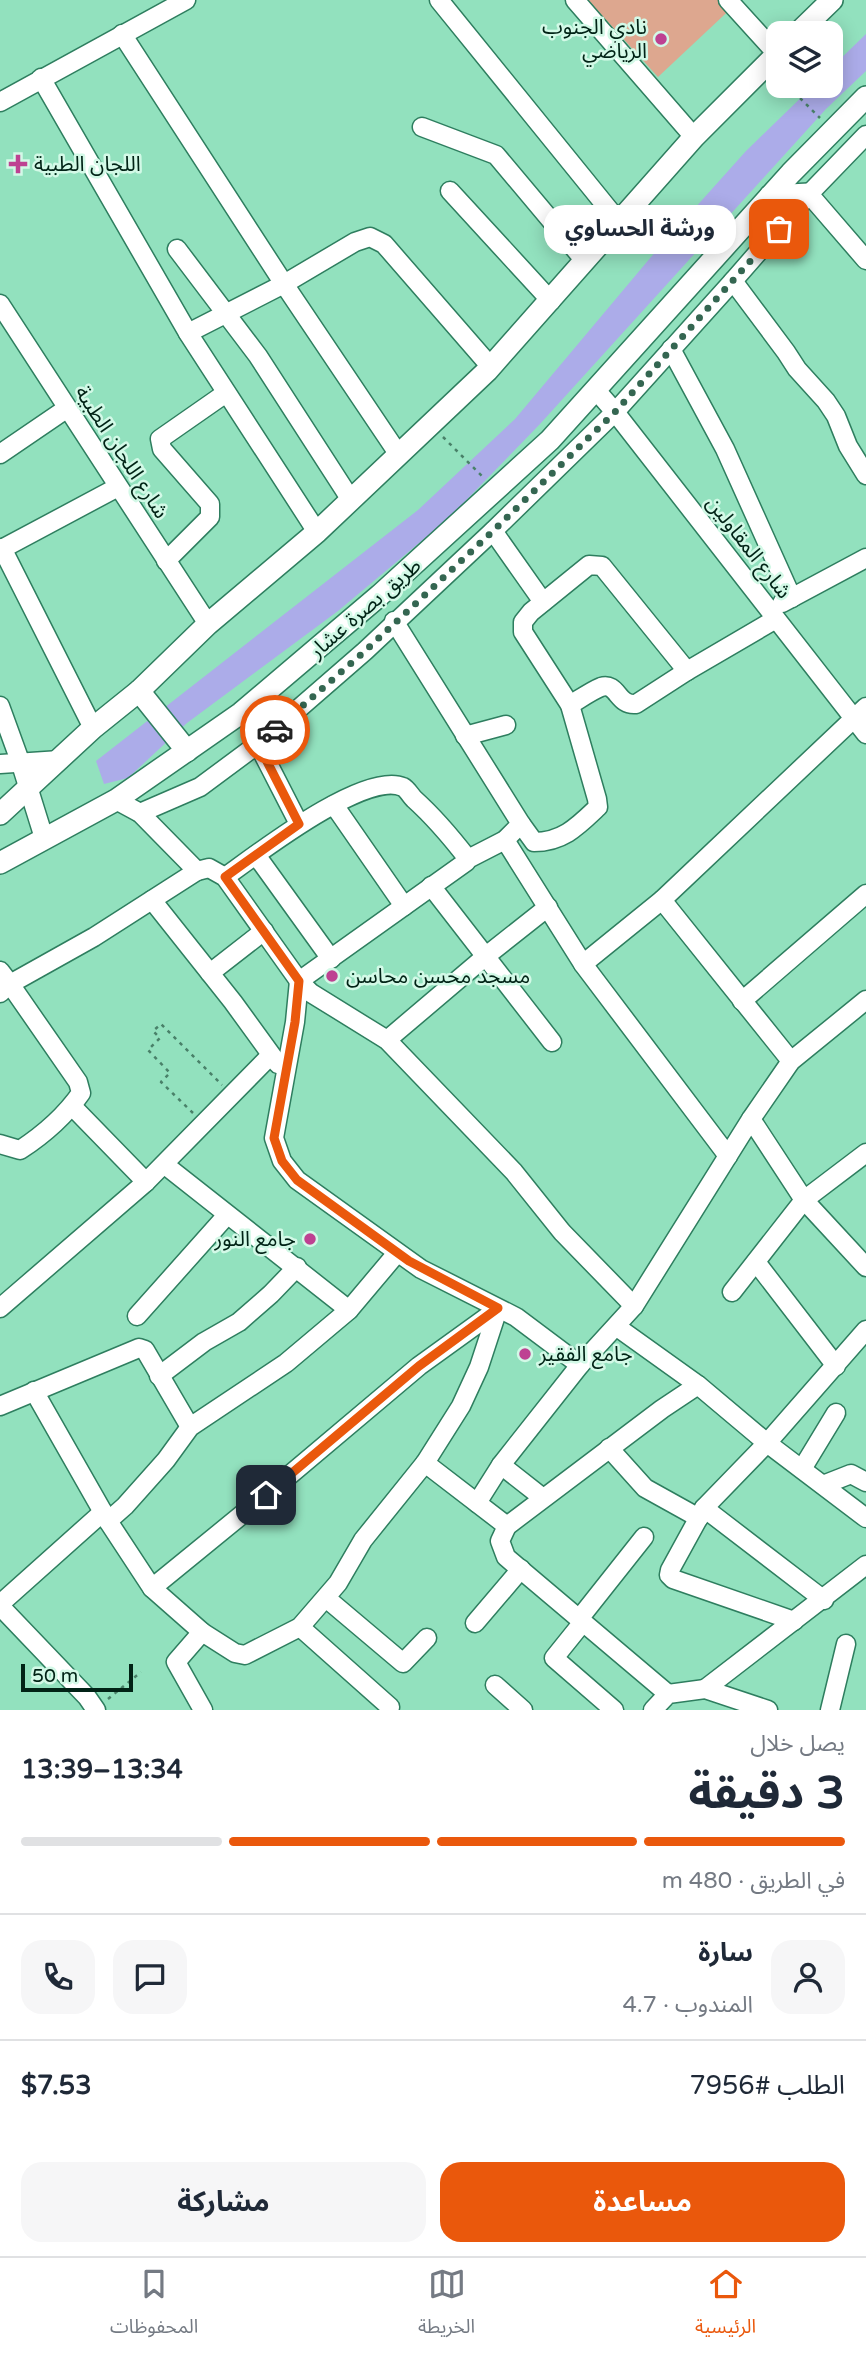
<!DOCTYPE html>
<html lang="ar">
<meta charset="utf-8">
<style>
:root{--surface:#fff;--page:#f6f6f7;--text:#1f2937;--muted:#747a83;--line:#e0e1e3;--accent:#ea580c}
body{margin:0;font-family:"Varela Round","Noto Sans Arabic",sans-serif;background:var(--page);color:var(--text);direction:rtl;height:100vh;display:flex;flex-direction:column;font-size:26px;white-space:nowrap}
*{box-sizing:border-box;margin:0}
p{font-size:23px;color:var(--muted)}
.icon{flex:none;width:38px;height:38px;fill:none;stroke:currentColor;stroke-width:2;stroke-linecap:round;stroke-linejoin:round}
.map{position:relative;height:1710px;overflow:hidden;direction:ltr}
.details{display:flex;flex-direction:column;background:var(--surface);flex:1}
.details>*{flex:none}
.controls{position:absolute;left:766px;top:21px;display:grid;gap:14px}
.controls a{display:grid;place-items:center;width:77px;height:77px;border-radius:14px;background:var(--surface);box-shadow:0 4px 18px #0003;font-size:35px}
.scale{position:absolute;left:21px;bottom:18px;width:112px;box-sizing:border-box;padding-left:7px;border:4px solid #012316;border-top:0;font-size:19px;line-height:24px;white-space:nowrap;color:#012316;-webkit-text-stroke:5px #d3f9e7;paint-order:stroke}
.pin{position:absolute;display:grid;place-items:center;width:60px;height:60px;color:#fff;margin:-30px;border-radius:14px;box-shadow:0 4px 10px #0006}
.courier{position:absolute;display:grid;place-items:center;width:70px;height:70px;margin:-35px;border:5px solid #ea580c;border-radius:50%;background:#fff;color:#222;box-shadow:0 2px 9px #0007}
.bubble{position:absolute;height:49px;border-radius:21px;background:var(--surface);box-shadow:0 4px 18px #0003;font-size:23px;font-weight:700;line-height:49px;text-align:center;direction:rtl}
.overview em{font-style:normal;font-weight:700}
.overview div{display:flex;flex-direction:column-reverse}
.overview{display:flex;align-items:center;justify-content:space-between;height:119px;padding:0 21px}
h1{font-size:46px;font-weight:700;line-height:52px}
.bar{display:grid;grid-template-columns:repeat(4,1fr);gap:10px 7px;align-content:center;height:84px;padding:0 21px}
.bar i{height:9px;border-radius:5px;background:var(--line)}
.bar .current{background:var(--accent)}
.bar p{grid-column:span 4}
.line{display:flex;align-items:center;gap:18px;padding:0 21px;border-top:2px solid var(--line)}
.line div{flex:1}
.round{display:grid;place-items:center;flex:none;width:74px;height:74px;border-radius:21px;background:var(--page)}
.cta{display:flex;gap:14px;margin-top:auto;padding:14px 21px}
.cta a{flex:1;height:80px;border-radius:21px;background:var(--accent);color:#fff;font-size:28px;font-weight:700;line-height:80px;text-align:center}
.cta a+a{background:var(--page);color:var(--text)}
.dock{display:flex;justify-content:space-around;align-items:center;height:98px;border-top:2px solid var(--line);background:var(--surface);font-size:19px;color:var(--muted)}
.dock a{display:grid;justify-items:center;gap:4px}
.dock .current{color:var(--accent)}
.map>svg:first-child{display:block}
</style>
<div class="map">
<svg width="866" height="1710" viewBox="0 0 866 1710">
<rect width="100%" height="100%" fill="#92e1be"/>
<polygon fill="#dda78f" points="588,0 738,0 739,1 658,77"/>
<polygon fill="#acace9" points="866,34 866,71 826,109 540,424 449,518 338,611 187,723 128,778 104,784 96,761 418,510 515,419 651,257 746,151 813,86 831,86 831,68"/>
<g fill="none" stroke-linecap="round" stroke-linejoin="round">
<defs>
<g id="minor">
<polyline points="439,0 619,222"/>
<polyline points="575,0 694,137"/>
<polyline points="728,0 777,54"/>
<polyline points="122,34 284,284 399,455"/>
<polyline points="41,78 188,333 317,532"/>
<polyline points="0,102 186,0"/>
<polyline points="422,127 496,155 585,261"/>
<polyline points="450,191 551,301"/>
<polyline points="809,194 866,260"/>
<polyline points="177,249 258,356 351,500"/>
<polyline points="733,281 786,352 797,369 826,401 836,416 848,446 866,475"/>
<polyline points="0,304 208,624"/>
<polyline points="188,333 284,284 355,242 370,237 384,244 491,367"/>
<polyline points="671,349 725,449 792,598"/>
<polyline points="595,389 615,412 866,734"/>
<polyline points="0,454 66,409"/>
<polyline points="493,531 543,602"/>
<polyline points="2,548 93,728"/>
<polyline points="0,550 118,487"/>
<polyline points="166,561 210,517 210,504 162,449 160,439 226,393"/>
<polyline points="782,603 866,558"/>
<polyline points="394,621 521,824 505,840 468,859 466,862 299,981 295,1022 274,1138 282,1161 297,1180 421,1269 516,1317 580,1365"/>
<path d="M570,705C580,699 591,691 601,687C618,682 617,706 636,704L687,671L776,619"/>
<polyline points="0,706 20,761 44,838"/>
<polyline points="465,736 506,725"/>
<polyline points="258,744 299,824"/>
<polyline points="0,764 60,760"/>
<polyline points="116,800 140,813 197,871"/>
<polyline points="334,805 404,906"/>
<polyline points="140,813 200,787 258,744 365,651 493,531 615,412 733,281 809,194 866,135"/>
<path d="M521,824L534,842C563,842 578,826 598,807L597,799L570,705L523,632V622L531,612L589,565L602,566L687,671"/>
<polyline points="505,840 583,964 728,1156"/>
<polyline points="256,855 331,959"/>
<path d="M225,877C256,855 365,770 403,787C407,789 411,796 414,799C434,817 451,837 468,859"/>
<polyline points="431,886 552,1042"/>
<polyline points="152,900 233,1002 278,1064"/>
<polyline points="662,900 791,1061"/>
<polyline points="583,964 662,900 866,707"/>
<path d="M0,971L10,984L78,1082L81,1093C65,1116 43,1135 20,1150L0,1144"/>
<polyline points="210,973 264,931"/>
<polyline points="0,993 10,984 94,937 197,871 209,868 225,877 299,981 311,993 387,1040 514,1172 562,1232 634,1306"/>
<polyline points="742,1001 866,894"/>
<polyline points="387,1040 486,956 548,907"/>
<polyline points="72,1106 146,1182"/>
<polyline points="751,1119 804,1200 866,1267"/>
<polyline points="165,1165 349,1310"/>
<polyline points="756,1262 836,1366"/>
<polyline points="732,1292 804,1200 866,1153"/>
<polyline points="0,1308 146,1182 270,1056"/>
<polyline points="137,1316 227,1215"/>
<polyline points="617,1327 698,1385 767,1443 866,1518"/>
<polyline points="159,1376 204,1342 239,1322 271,1294 297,1267"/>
<polyline points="34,1391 108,1521 152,1588 202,1632 235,1653 245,1655 300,1627 338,1583 363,1540 425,1463 461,1406 479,1367 498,1309"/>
<polyline points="0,1406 139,1348 145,1350 190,1427"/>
<polyline points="609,1448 645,1488 699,1518"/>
<polyline points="425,1463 507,1526"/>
<polyline points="501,1465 543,1498"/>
<polyline points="802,1469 836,1413"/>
<polyline points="823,1485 851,1474 866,1482"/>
<polyline points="477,1503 501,1465 580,1365 634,1306 751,1119 791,1061 866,1000"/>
<polyline points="704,1508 824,1600"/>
<polyline points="108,1521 125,1506 166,1460 190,1427 286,1363 349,1310 397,1253"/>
<polyline points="152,1588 266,1495 419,1366 498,1309"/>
<polyline points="326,1598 403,1663 427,1638"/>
<polyline points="0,1604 103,1512"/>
<polyline points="0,1606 87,1697 96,1710"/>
<polyline points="579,1619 644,1537"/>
<polyline points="794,1621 673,1579 669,1575 670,1570 704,1508 767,1443 866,1330"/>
<polyline points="583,1622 554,1658 614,1710"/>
<polyline points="475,1623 521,1569"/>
<polyline points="300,1627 390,1707"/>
<polyline points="202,1632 176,1662 203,1710"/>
<polyline points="495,1685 523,1710"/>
<polyline points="705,1689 866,1565"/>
<polyline points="668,1694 506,1557 500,1541 507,1526 662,1409 698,1385"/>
<polyline points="653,1710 668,1694 705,1689 768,1710"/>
<polyline points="830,1710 846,1644"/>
</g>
<g id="major">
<polyline points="798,33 832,0"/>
<polyline points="770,196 809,194"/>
<polyline points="139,691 187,751"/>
<polyline points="0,814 93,728 139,691 208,624 317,532 487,371 694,137 779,52"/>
<polyline points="0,863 116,800 241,713 380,595 550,440 791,173 866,97"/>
</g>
</defs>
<use href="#minor" stroke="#2e7e5f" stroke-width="21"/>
<use href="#major" stroke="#2e7e5f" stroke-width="24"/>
<g stroke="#498169" stroke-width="2.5" stroke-dasharray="3.5 5" stroke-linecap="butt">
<polyline points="788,86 820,118"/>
<polyline points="769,89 779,80"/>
<polyline points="443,437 483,477"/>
<polyline points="193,1113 161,1082 170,1073 148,1050 160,1038 153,1031 161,1024 222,1085"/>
<polyline points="108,1699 141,1672"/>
</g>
<use href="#minor" stroke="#fff" stroke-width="18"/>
<use href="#major" stroke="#fff" stroke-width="21"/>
</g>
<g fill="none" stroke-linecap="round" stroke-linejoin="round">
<polyline stroke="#346651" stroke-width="7" stroke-dasharray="0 12.6" points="275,730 365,651 493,531 615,412 779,229"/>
<polyline stroke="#ea580c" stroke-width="9" points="266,1495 419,1366 498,1308 409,1261 297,1180 282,1161 274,1138 295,1022 299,981 225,877 299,824 258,744 275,730"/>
</g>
<g fill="#be4192" stroke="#d3f9e7" stroke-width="2.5">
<circle cx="661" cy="39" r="7"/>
<path d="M14.5 153.5h7v7h7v7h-7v7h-7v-7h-7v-7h7z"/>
<circle cx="332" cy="976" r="7"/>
<circle cx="310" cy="1239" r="7"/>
<circle cx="525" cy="1354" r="7"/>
</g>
<g text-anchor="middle" stroke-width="5" stroke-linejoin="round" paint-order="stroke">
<g font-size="21" fill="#012316" stroke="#d3f9e7" text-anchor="start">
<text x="647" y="34" text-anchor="end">نادي الجنوب<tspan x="647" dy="24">الرياضي</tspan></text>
<text x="34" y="171">اللجان الطبية</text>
<text x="346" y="983">مسجد محسن محاسن</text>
<text x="296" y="1246" text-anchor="end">جامع النور</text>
<text x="539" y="1361">جامع الفقير</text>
</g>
<g font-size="21" fill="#012316" stroke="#d3f9e7">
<text transform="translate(122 452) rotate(57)" y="7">شارع اللجان الطبية</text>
<text transform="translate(749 547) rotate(52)" y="7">شارع المقاولين</text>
<text transform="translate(365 608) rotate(-41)" y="7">طريق بصرة عشار</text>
</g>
</g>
</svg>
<div class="controls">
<a><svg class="icon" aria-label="layers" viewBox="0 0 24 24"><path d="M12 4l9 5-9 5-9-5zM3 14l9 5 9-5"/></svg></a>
</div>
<div class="scale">50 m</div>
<div class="pin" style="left:779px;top:229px;background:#ea580c"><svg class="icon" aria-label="bag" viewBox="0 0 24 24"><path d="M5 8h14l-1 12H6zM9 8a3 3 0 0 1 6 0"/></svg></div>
<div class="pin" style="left:266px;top:1495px;background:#1f2937"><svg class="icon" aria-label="home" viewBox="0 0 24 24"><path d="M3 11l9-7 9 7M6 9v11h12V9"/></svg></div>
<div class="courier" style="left:275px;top:730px"><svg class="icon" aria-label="car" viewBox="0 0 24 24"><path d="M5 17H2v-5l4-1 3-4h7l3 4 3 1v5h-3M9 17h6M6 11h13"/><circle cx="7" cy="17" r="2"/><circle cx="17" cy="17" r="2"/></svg></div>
<div class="bubble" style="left:544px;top:205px;width:192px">ورشة الحساوي</div>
</div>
<section class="details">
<div class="overview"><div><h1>3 دقيقة</h1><p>يصل خلال</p></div><em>13:34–13:39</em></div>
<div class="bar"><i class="current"></i><i class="current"></i><i class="current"></i><i></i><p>في الطريق · 480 m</p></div>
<div class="line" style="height:126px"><a class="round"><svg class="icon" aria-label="person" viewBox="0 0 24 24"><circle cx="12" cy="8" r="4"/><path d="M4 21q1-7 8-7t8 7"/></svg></a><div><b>سارة</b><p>المندوب · 4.7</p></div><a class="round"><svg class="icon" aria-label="chat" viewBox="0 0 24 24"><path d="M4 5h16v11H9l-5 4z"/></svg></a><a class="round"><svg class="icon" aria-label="phone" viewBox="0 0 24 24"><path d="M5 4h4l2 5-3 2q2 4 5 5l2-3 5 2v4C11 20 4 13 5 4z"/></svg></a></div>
<div class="line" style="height:91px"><div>الطلب #7956</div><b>$7.53</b></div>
<div class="cta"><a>مساعدة</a><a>مشاركة</a></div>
</section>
<nav class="dock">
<a class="current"><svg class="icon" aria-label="home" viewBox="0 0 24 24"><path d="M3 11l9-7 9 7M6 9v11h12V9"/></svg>الرئيسية</a>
<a><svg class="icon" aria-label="map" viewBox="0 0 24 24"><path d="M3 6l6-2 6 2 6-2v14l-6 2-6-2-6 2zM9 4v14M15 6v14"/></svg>الخريطة</a>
<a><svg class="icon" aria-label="saved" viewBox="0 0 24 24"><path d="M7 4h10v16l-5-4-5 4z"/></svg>المحفوظات</a>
</nav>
